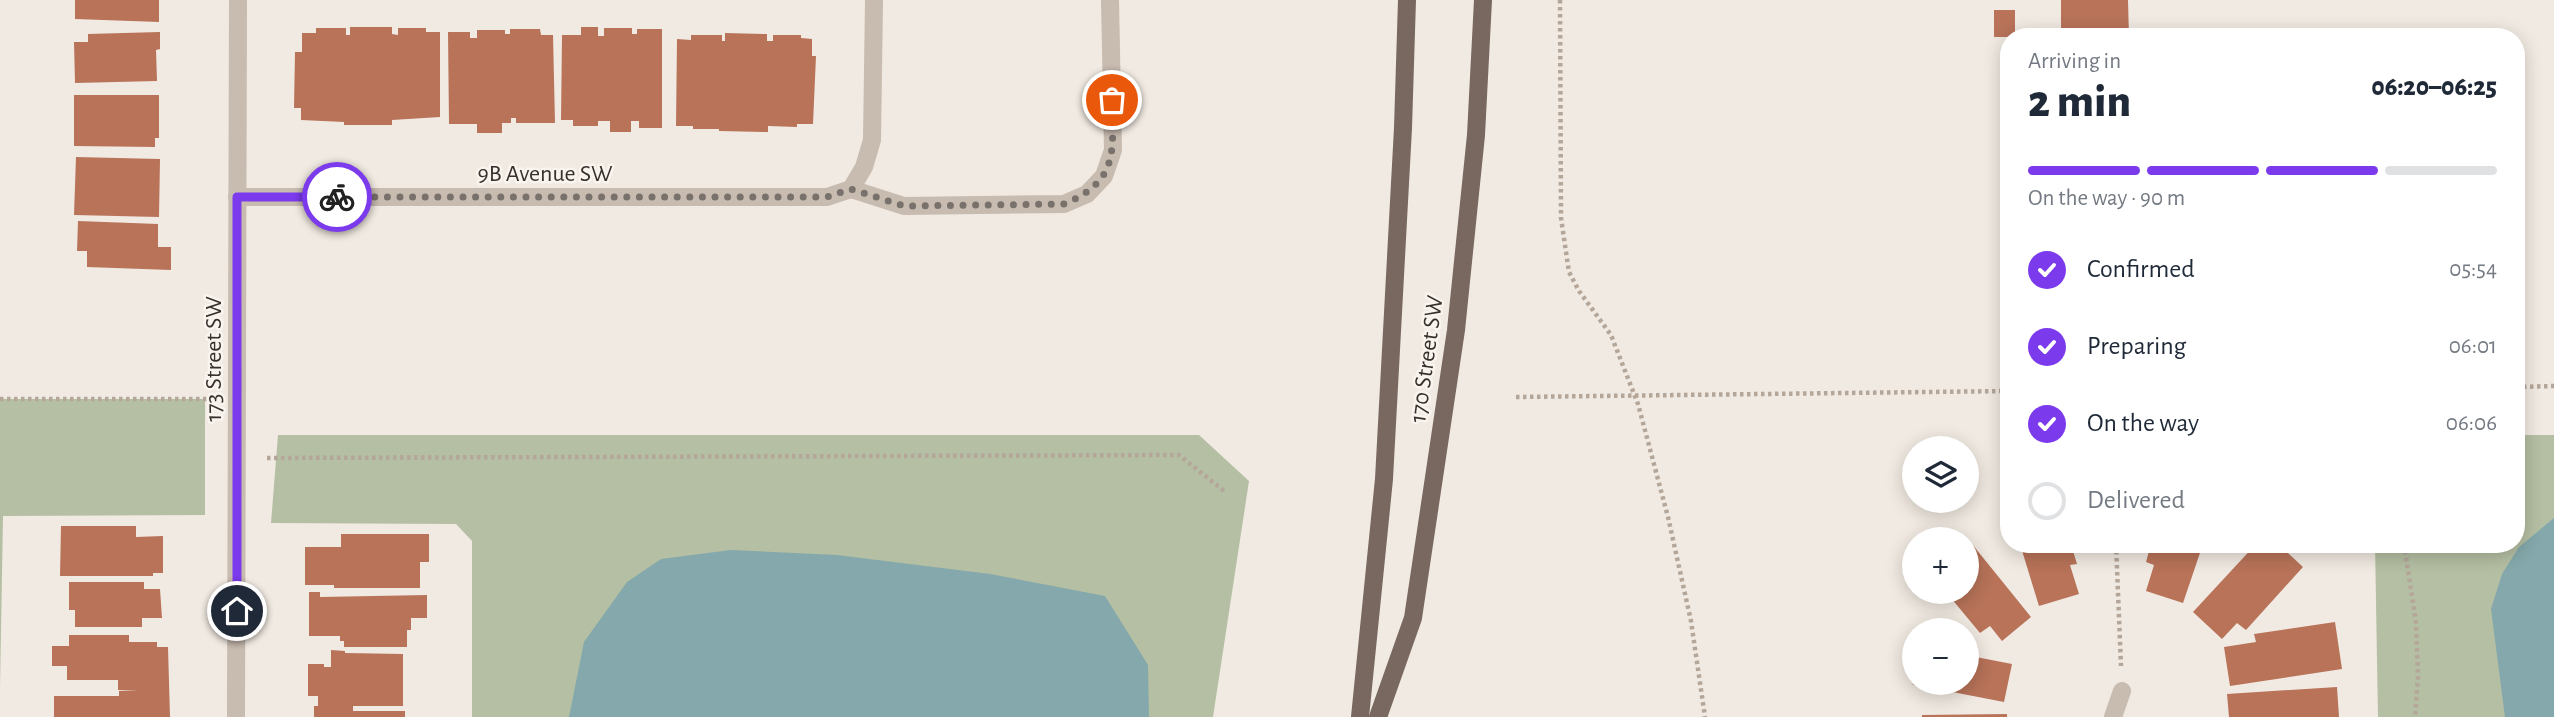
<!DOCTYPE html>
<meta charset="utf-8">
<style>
:root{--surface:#fff;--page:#f2f2f3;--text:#1f2937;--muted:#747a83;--line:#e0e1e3;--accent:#7c3aed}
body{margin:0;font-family:"Alegreya Sans",sans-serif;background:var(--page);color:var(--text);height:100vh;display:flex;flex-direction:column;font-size:26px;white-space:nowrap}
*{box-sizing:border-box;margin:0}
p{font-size:23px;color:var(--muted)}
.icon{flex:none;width:38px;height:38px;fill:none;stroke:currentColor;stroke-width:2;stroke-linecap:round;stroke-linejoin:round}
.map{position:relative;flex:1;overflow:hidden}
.drawer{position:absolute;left:2000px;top:28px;width:525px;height:525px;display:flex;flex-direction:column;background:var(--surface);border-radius:28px;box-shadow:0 4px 18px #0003}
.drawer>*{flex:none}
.controls{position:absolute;left:1902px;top:436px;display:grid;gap:14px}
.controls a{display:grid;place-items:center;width:77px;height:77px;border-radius:50%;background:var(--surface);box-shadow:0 4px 18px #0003;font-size:35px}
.pin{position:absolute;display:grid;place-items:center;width:60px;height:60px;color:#fff;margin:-30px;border:4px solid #fff;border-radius:50%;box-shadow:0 2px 7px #0007}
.courier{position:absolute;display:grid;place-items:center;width:70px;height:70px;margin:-35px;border:5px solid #7c3aed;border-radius:50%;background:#fff;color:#222;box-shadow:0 2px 9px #0007}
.summary em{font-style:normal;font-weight:800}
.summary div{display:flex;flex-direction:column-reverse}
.summary{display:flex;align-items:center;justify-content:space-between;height:119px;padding:0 28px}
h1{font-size:46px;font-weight:800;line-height:52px}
.bar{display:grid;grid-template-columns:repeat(4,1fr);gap:10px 7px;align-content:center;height:84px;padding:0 28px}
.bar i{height:9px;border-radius:5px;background:var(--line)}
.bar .on{background:var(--accent)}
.bar p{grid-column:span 4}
ol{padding:0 28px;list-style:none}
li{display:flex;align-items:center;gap:21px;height:77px}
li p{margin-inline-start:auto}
li .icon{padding:7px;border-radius:50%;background:var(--accent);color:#fff;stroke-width:4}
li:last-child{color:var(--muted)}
li i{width:38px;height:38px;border:4px solid var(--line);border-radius:50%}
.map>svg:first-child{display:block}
</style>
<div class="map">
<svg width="2554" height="717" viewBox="0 0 2554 717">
<rect width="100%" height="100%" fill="#f1eae2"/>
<g fill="#b5bfa3">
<polygon points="0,399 205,399 205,515 3,516 0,688"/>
<polygon points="278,435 1199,435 1249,481 1213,717 472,717 472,541 456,524 271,523"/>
<polygon points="2517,435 2554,435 2554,717 2378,717 2375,544 2516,544"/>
</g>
<g fill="#84a8ab">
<polygon points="2554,518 2554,717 2505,717 2491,609 2502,574 2519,547"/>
<polygon points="731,550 837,555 990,574 1105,596 1148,665 1149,717 569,717 584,642 627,582 661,559"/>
</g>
<g fill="#b87359">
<polygon points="75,0 159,0 159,22 75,19"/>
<polygon points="2061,0 2128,0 2129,37 2061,37"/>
<rect x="1994" y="10" width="21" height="27"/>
<polygon points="350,27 392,27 392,34 398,35 398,28 426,28 426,32 440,32 440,117 392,120 392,125 344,125 344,122 301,120 301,108 294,108 295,52 302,52 302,33 316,33 316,28 346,28 346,35 350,35"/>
<polygon points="581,27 598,27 598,36 604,36 604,28 632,28 632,34 637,34 637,29 662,29 662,128 639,128 639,121 631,121 631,132 610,132 610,121 598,121 598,126 573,126 573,120 561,120 562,35 581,35"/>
<polygon points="510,29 540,29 541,35 553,35 555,123 516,123 516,118 511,118 511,123 502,123 502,133 477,133 477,124 449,124 448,32 470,32 470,38 477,38 477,30 505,30 505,34 510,34"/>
<polygon points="160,32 160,49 156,50 157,81 75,83 74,42 88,42 88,34"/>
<polygon points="725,33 767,34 767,41 773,41 773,35 801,35 801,38 812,39 812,56 816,56 813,124 797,124 797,127 768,126 768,132 719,131 719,129 693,129 693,126 676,126 677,39 691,40 691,35 722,35 722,41 725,41"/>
<polygon points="74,95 159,95 159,138 155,138 155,147 74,146"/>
<polygon points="76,157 160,159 159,217 74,215"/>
<polygon points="78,221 158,224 158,247 171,247 171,270 87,267 87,251 77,251"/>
<polygon points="61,526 136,526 136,537 163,536 163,573 153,573 153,576 60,576"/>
<polygon points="341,534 429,534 429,562 420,562 420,588 334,588 334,585 305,585 305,547 341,547"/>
<polygon points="1972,544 2031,617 2002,641 1990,626 1980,633 1946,592 1967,592 1967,548"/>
<polygon points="2020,544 2071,544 2077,564 2070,565 2079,594 2039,606"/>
<polygon points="2151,544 2203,544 2183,603 2146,591 2154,565 2146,562"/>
<polygon points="2256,544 2278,544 2303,567 2246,630 2237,623 2222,639 2193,612"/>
<polygon points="69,582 144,582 144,589 160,589 162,618 142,618 142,627 75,627 75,610 69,610"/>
<polygon points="309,592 320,592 320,597 427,595 427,618 411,618 411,630 407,630 407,647 344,647 344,641 340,641 340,636 309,636"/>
<polygon points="2335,622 2342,669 2230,686 2224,647 2256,642 2254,634"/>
<polygon points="69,635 129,635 129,642 157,642 157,647 168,647 170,717 54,717 54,696 119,696 119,691 138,691 118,690 118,680 67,680 67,666 52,666 52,646 69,646"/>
<polygon points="1967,645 1978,647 1976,657 2012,664 2004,702 1911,684 1967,682"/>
<polygon points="331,650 345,651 345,653 403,654 403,706 353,706 353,711 405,711 405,717 314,717 314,706 318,706 318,696 308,696 308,664 324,664 324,667 331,667"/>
<polygon points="2337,687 2339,717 2229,717 2227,694"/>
<polygon points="2007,714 2007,717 1922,717 1922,715"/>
</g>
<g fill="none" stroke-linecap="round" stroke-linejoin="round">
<g stroke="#b4a699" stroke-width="4.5" stroke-dasharray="3.5 3.5" stroke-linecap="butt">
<polyline points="1560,0 1561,218 1569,272 1579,291 1611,335 1638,404 1668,517 1691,621 1705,717"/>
<polyline points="2516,387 2554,386"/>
<polyline points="1516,397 2009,391"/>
<polyline points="0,399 209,399"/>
<polyline points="267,458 1179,455 1224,491"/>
<polyline points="2116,544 2121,666"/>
<polyline points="2404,544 2416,623 2418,677 2415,717"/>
</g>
<g stroke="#c8bbaf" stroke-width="18">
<polyline points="851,189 904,206 1064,204 1087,194 1104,176 1113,150 1110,0"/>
<polyline points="851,189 864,167 872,140 874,0"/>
<polyline points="237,197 827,197 851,189"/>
<polyline points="236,717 238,0"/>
<polyline points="2113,717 2122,691"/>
</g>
<g stroke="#78685f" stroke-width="18">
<polyline points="1360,717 1384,479 1403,128 1407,0"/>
<polyline points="1378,717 1413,618 1456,330 1476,135 1483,0"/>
</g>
</g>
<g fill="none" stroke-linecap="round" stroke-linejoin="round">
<path stroke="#79716c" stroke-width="7" stroke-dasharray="0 12.6" d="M337,197H827L851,189L904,206L1064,204C1119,181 1113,152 1112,100"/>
<polyline stroke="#7c3aed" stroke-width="9" points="237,611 237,197 337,197"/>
</g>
<g text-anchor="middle" stroke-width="5" stroke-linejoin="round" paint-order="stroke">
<g font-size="24" fill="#38302c" stroke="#f9f4ee">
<text x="545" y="181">9B Avenue SW</text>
<text transform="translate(213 359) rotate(-90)" y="8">173 Street SW</text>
<text transform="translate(1426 359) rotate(-82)" y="8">170 Street SW</text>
</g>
</g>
</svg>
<div class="controls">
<a><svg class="icon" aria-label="layers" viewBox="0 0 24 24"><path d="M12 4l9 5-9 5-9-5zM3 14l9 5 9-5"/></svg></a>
<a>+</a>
<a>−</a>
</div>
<div class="pin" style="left:1112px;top:100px;background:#ea580c"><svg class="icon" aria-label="bag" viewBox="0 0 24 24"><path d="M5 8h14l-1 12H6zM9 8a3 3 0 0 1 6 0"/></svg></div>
<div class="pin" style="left:237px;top:611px;background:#1f2937"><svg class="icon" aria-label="home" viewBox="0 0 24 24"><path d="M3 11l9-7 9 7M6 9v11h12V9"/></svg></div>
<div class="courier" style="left:337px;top:197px"><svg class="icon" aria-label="bike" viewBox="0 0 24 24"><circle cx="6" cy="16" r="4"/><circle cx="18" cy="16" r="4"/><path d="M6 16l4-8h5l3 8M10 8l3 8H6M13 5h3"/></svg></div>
<section class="drawer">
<div class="summary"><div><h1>2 min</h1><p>Arriving in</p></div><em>06:20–06:25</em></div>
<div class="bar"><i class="on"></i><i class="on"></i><i class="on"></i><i></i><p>On the way · 90 m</p></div>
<ol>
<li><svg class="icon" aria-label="check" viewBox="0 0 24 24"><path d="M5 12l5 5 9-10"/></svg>Confirmed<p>05:54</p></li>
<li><svg class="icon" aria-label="check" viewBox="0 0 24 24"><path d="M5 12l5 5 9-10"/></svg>Preparing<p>06:01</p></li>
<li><svg class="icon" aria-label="check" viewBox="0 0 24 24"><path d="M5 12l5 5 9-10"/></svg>On the way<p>06:06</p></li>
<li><i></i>Delivered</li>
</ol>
</section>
</div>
